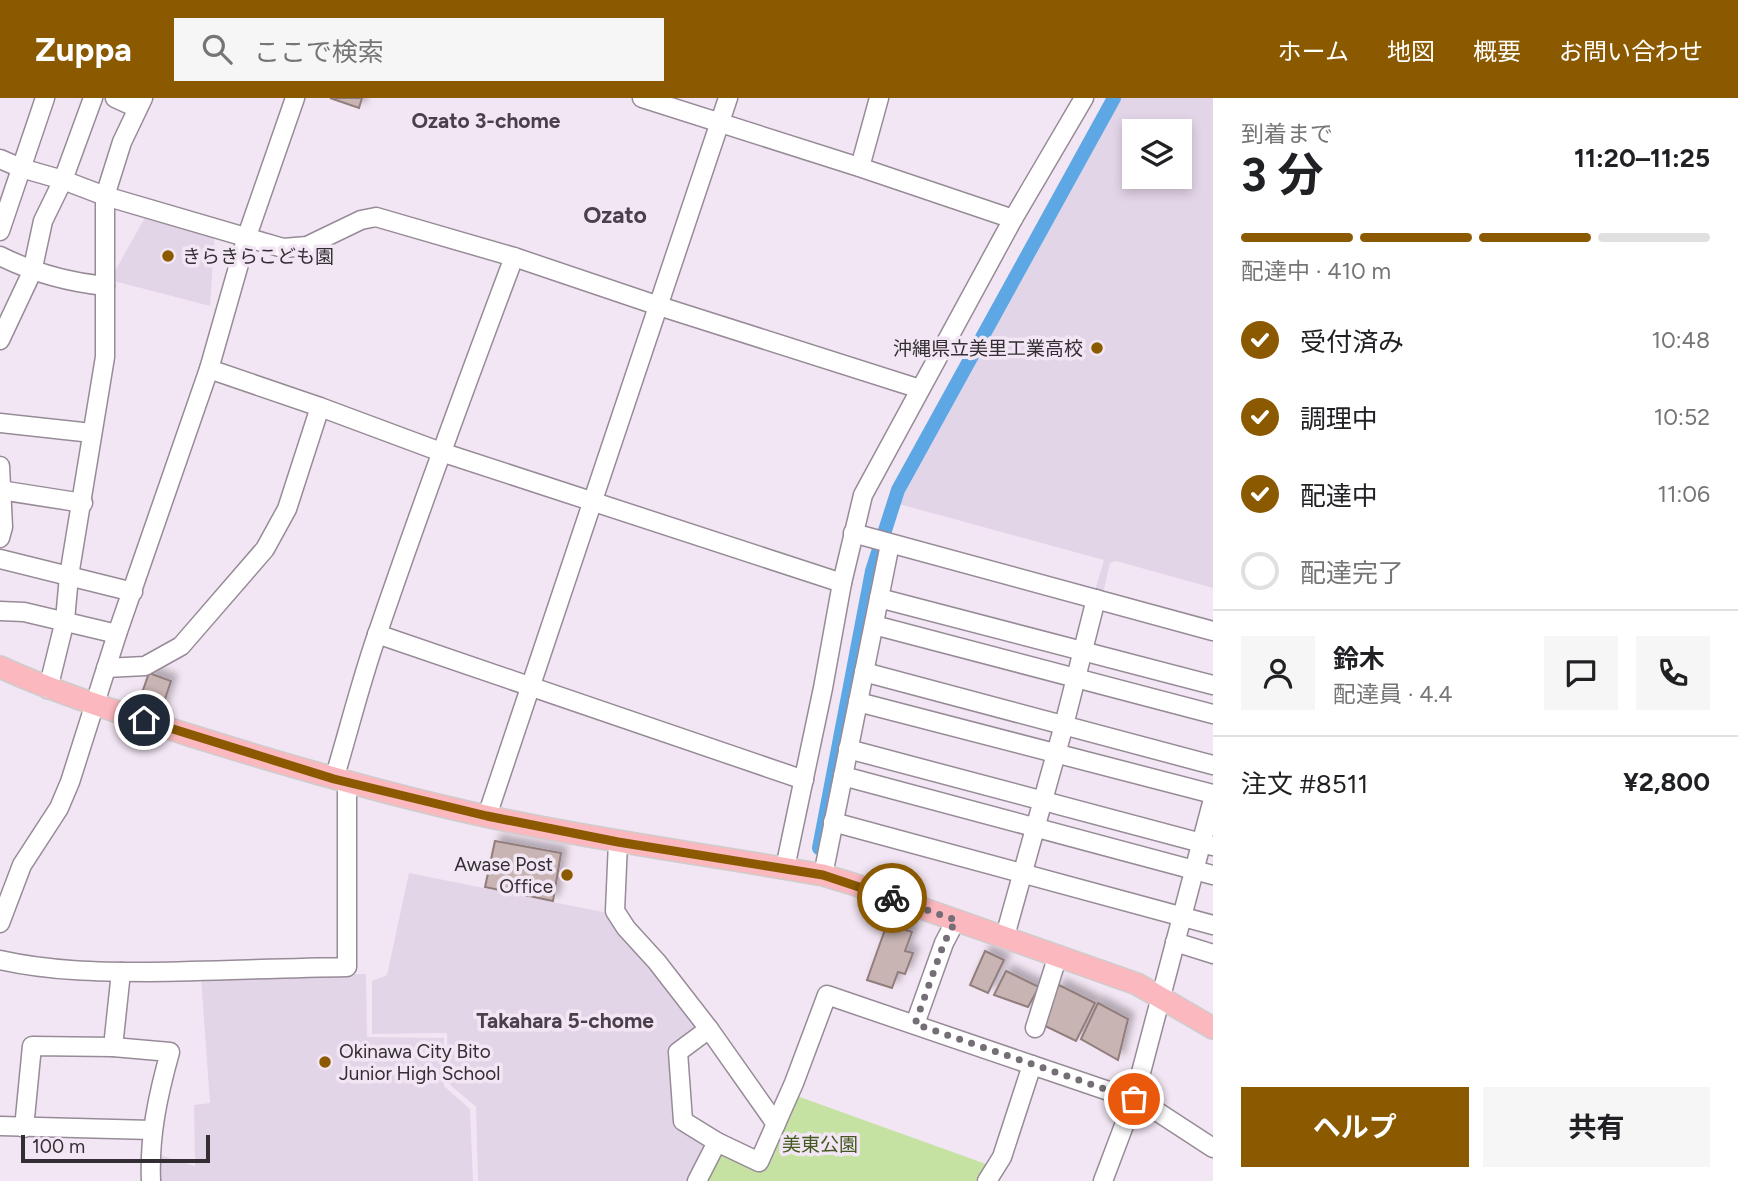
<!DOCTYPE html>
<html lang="ja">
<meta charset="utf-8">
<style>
:root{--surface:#fff;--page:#f6f6f6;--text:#202124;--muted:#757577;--line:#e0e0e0;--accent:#8a5900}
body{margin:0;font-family:Figtree,"Noto Sans JP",sans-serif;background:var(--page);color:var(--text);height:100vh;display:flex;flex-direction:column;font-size:26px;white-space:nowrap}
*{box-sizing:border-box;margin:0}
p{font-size:23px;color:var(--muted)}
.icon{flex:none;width:38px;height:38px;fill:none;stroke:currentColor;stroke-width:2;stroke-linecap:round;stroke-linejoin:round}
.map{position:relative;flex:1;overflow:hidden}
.panel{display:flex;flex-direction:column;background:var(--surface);width:525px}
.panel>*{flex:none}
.controls{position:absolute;left:1122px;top:21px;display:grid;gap:14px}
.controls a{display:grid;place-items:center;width:70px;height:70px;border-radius:0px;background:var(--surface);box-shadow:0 4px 10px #0003;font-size:35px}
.scale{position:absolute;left:21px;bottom:18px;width:189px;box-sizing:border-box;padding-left:7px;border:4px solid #332e34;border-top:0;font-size:19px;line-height:24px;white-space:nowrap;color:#332e34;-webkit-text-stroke:5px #f3e6f4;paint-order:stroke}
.pin{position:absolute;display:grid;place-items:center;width:60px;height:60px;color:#fff;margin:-30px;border:4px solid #fff;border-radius:50%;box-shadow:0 2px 7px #0007}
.courier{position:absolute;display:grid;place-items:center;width:70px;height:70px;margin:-35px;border:5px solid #8a5900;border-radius:50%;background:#fff;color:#222;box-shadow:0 2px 9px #0007}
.overview em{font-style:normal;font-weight:700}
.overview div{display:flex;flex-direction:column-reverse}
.overview{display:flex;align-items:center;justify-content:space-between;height:119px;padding:0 28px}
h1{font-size:46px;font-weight:700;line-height:52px}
.bar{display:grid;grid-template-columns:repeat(4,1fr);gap:10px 7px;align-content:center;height:84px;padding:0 28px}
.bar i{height:9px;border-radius:5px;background:var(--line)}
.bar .current{background:var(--accent)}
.bar p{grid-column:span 4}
.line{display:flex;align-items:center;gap:18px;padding:0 28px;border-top:2px solid var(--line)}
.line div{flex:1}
.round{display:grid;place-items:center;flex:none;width:74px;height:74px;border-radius:0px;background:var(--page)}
ol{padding:0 28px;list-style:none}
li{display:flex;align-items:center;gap:21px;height:77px}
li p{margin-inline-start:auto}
li .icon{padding:7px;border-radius:50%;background:var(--accent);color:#fff;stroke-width:4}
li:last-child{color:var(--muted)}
li i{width:38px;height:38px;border:4px solid var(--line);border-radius:50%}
.button{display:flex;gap:14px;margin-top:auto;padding:14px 28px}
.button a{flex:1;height:80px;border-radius:0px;background:var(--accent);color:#fff;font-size:28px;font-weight:700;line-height:80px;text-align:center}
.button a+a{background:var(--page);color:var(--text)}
header{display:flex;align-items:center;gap:42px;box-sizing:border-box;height:98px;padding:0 35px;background:var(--accent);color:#fff}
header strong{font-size:33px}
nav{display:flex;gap:38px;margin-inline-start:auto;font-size:24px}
.search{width:490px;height:63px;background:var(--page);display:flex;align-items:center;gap:18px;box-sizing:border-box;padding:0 24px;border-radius:0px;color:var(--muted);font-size:26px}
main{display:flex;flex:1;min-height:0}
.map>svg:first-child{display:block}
</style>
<header>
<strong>Zuppa</strong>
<div class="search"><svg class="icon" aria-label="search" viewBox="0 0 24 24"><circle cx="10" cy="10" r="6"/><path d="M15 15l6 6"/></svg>ここで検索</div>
<nav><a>ホーム</a><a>地図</a><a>概要</a><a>お問い合わせ</a></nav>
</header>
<main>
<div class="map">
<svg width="1213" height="1083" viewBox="0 0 1213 1083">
<defs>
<filter id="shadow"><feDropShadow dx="6" dy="-6" stdDeviation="3.5" flood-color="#0004"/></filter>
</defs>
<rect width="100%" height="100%" fill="#f3e6f4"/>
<g fill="#e3d5e8" fill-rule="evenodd">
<path d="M1121,0H1213V490L1116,463L1110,465L1103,495L1095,492L1104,462L899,406L918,366L1044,134ZM1134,33H1180V79H1134Z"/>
<polygon points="147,116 215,135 210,208 110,182"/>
<polygon points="409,775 613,816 621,840 633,848 701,930 673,951 677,1026 708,1046 689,1083 478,1083 476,1009 448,985 447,935 372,936 372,883 387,877"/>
<polygon points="366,876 367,939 444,940 444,988 470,1011 473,1083 156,1083 155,1060 160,1057 195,1068 194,1007 210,1005 201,880"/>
</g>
<polygon fill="#c6e2a2" points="797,998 986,1066 976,1083 704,1083 719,1053 762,1072"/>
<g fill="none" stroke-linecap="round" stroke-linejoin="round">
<polyline stroke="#5da8e4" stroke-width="14" points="819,750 872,473 898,392 1114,0"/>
</g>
<g fill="#c8b4b2" stroke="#917e7c" stroke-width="2" filter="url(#shadow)">
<polygon points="330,0 362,0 359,10"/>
<polygon points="149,575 171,583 162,610 146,605 142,595"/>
<polygon points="495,743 561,755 553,803 485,789"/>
<polygon points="887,826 912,834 905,853 913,855 905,876 898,874 892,890 867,882"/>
<polygon points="985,853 1004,862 988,895 970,887"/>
<polygon points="1006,873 1039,889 1028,909 994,897"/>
<polygon points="1059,887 1095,905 1076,943 1039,925"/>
<polygon points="1098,905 1128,921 1118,962 1081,941"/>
</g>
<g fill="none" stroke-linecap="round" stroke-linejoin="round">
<defs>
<g id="minor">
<polyline points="115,0 137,10"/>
<polyline points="642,0 859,69 1013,121"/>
<polyline points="0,61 21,70 63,82 105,98 283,150 307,148 361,122 376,119 514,159 659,208 920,291"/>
<polyline points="860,69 879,0"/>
<polyline points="0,133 45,0"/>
<path d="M0,158C34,175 67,184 105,188"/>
<polyline points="0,242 32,174 43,123 63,82 93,0"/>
<polyline points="209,271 320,309 441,354 842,485"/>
<polyline points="0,325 92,335"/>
<polyline points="0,368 3,429 0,440"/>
<polyline points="0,392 83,405"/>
<polyline points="853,435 1213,533"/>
<polyline points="0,461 133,494"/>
<polyline points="879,500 1213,587"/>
<polyline points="0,513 24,514 117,536"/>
<polyline points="874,527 1213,616"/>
<polyline points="377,536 804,682"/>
<polyline points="106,570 145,568 181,548 265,451 287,411 320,309"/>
<polyline points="864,574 1213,667"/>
<polyline points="48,591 65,522 69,478 105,259 105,98 122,44 143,0"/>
<polyline points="858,604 1213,696"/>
<polyline points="848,651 1213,748"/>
<polyline points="843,678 1213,777"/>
<path d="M334,681C349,632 361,582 378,534C421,408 467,284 514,159"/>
<polyline points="487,718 728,0"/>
<polyline points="833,724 1213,827"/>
<polyline points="618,744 615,813 626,830 657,864 709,931 678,954 683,1023 717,1044 759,1064 794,985 827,897 1032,967 1002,1059 987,1083"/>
<polyline points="785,770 823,590 842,485 863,397 1013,121 1084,0"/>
<polyline points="823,777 890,446"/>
<polyline points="0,825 22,767 59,710 70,684 117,536 209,271 247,138 295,0"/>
<polyline points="1005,838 1064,627 1096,501"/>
<polyline points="1175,844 1213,856"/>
<path d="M0,862C49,873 99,874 149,874C215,873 281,870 347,869V685"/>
<polyline points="915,926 944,845 956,822"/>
<polyline points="1035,930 1058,857"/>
<polyline points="709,931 776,1026"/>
<polyline points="113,949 121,874"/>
<polyline points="1032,967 1144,1005 1213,1050"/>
<polyline points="0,1028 152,1032"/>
<path d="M24,1030L32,948L113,949L170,954C158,997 149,1038 151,1083"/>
<polyline points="697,1083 717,1044"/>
<polyline points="1103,1083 1134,1001 1213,701"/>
</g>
<path id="major" d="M0,569C61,597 125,616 189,637C288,668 388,697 490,719C600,743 712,757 823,777L853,786L1137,886L1213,930"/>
</defs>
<use href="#minor" stroke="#968b97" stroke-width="21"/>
<use href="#major" stroke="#cecdce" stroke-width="24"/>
<use href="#minor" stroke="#fff" stroke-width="18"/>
<use href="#major" stroke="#fbb8be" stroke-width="21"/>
</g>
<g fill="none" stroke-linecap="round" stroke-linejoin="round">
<polyline stroke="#766e77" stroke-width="7" stroke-dasharray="0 12.6" points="892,800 956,822 944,845 915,926 1134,1001"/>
<polyline stroke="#8a5900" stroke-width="9" points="144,622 334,681 487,718 618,744 823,777 892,800"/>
</g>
<g fill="#8a5900" stroke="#f3e6f4" stroke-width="2.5">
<circle cx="168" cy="158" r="7"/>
<circle cx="1097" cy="250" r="7"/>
<circle cx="567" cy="777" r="7"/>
<circle cx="325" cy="964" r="7"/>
</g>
<g text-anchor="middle" stroke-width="7" stroke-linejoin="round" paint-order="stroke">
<g font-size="19" fill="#332e34" stroke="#f3e6f4" text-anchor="start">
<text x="182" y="165">きらきらこども園</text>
<text x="1083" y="257" text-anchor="end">沖縄県立美里工業高校</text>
<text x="553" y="773" text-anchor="end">Awase Post<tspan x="553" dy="22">Office</tspan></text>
<text x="339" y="960">Okinawa City Bito<tspan x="339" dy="22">Junior High School</tspan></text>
</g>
<g font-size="19" fill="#43591f" stroke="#f3e6f4">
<text x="820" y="1053">美東公園</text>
</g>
<g font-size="21" font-weight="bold" fill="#4a3f4a" stroke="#f3e6f4">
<text x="486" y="30">Ozato 3-chome</text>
<text x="565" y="930">Takahara 5-chome</text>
</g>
<g font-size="23" font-weight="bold" fill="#4a3f4a" stroke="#f3e6f4">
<text x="615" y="125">Ozato</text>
</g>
</g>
</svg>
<div class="controls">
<a><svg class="icon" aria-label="layers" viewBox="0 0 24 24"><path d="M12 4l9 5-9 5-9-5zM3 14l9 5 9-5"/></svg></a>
</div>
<div class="scale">100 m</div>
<div class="pin" style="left:1134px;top:1001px;background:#ea580c"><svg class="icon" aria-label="bag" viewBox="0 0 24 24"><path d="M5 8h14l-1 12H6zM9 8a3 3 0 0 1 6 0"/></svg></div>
<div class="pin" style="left:144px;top:622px;background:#1f2937"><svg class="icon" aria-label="home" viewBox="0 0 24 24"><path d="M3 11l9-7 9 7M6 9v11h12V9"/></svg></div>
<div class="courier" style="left:892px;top:800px"><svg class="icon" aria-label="bike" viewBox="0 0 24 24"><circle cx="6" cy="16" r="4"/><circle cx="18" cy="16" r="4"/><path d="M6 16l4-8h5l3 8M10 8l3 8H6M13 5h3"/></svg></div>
</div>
<section class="panel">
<div class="overview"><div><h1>3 分</h1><p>到着まで</p></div><em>11:20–11:25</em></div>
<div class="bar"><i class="current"></i><i class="current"></i><i class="current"></i><i></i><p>配達中 · 410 m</p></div>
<ol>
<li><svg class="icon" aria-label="check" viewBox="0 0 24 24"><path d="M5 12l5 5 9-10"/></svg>受付済み<p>10:48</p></li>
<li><svg class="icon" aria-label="check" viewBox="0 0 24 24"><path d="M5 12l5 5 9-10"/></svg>調理中<p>10:52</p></li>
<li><svg class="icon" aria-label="check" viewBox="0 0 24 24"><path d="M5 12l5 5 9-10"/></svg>配達中<p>11:06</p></li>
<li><i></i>配達完了</li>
</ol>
<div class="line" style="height:126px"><a class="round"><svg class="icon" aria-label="person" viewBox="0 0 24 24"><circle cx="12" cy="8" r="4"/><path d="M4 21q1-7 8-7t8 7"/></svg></a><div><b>鈴木</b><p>配達員 · 4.4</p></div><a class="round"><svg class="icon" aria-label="chat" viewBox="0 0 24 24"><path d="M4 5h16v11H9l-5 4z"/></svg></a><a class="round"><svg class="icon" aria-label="phone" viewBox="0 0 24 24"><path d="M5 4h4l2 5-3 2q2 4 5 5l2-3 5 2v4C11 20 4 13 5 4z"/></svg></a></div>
<div class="line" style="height:91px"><div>注文 #8511</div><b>¥2,800</b></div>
<div class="button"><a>ヘルプ</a><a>共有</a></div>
</section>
</main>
